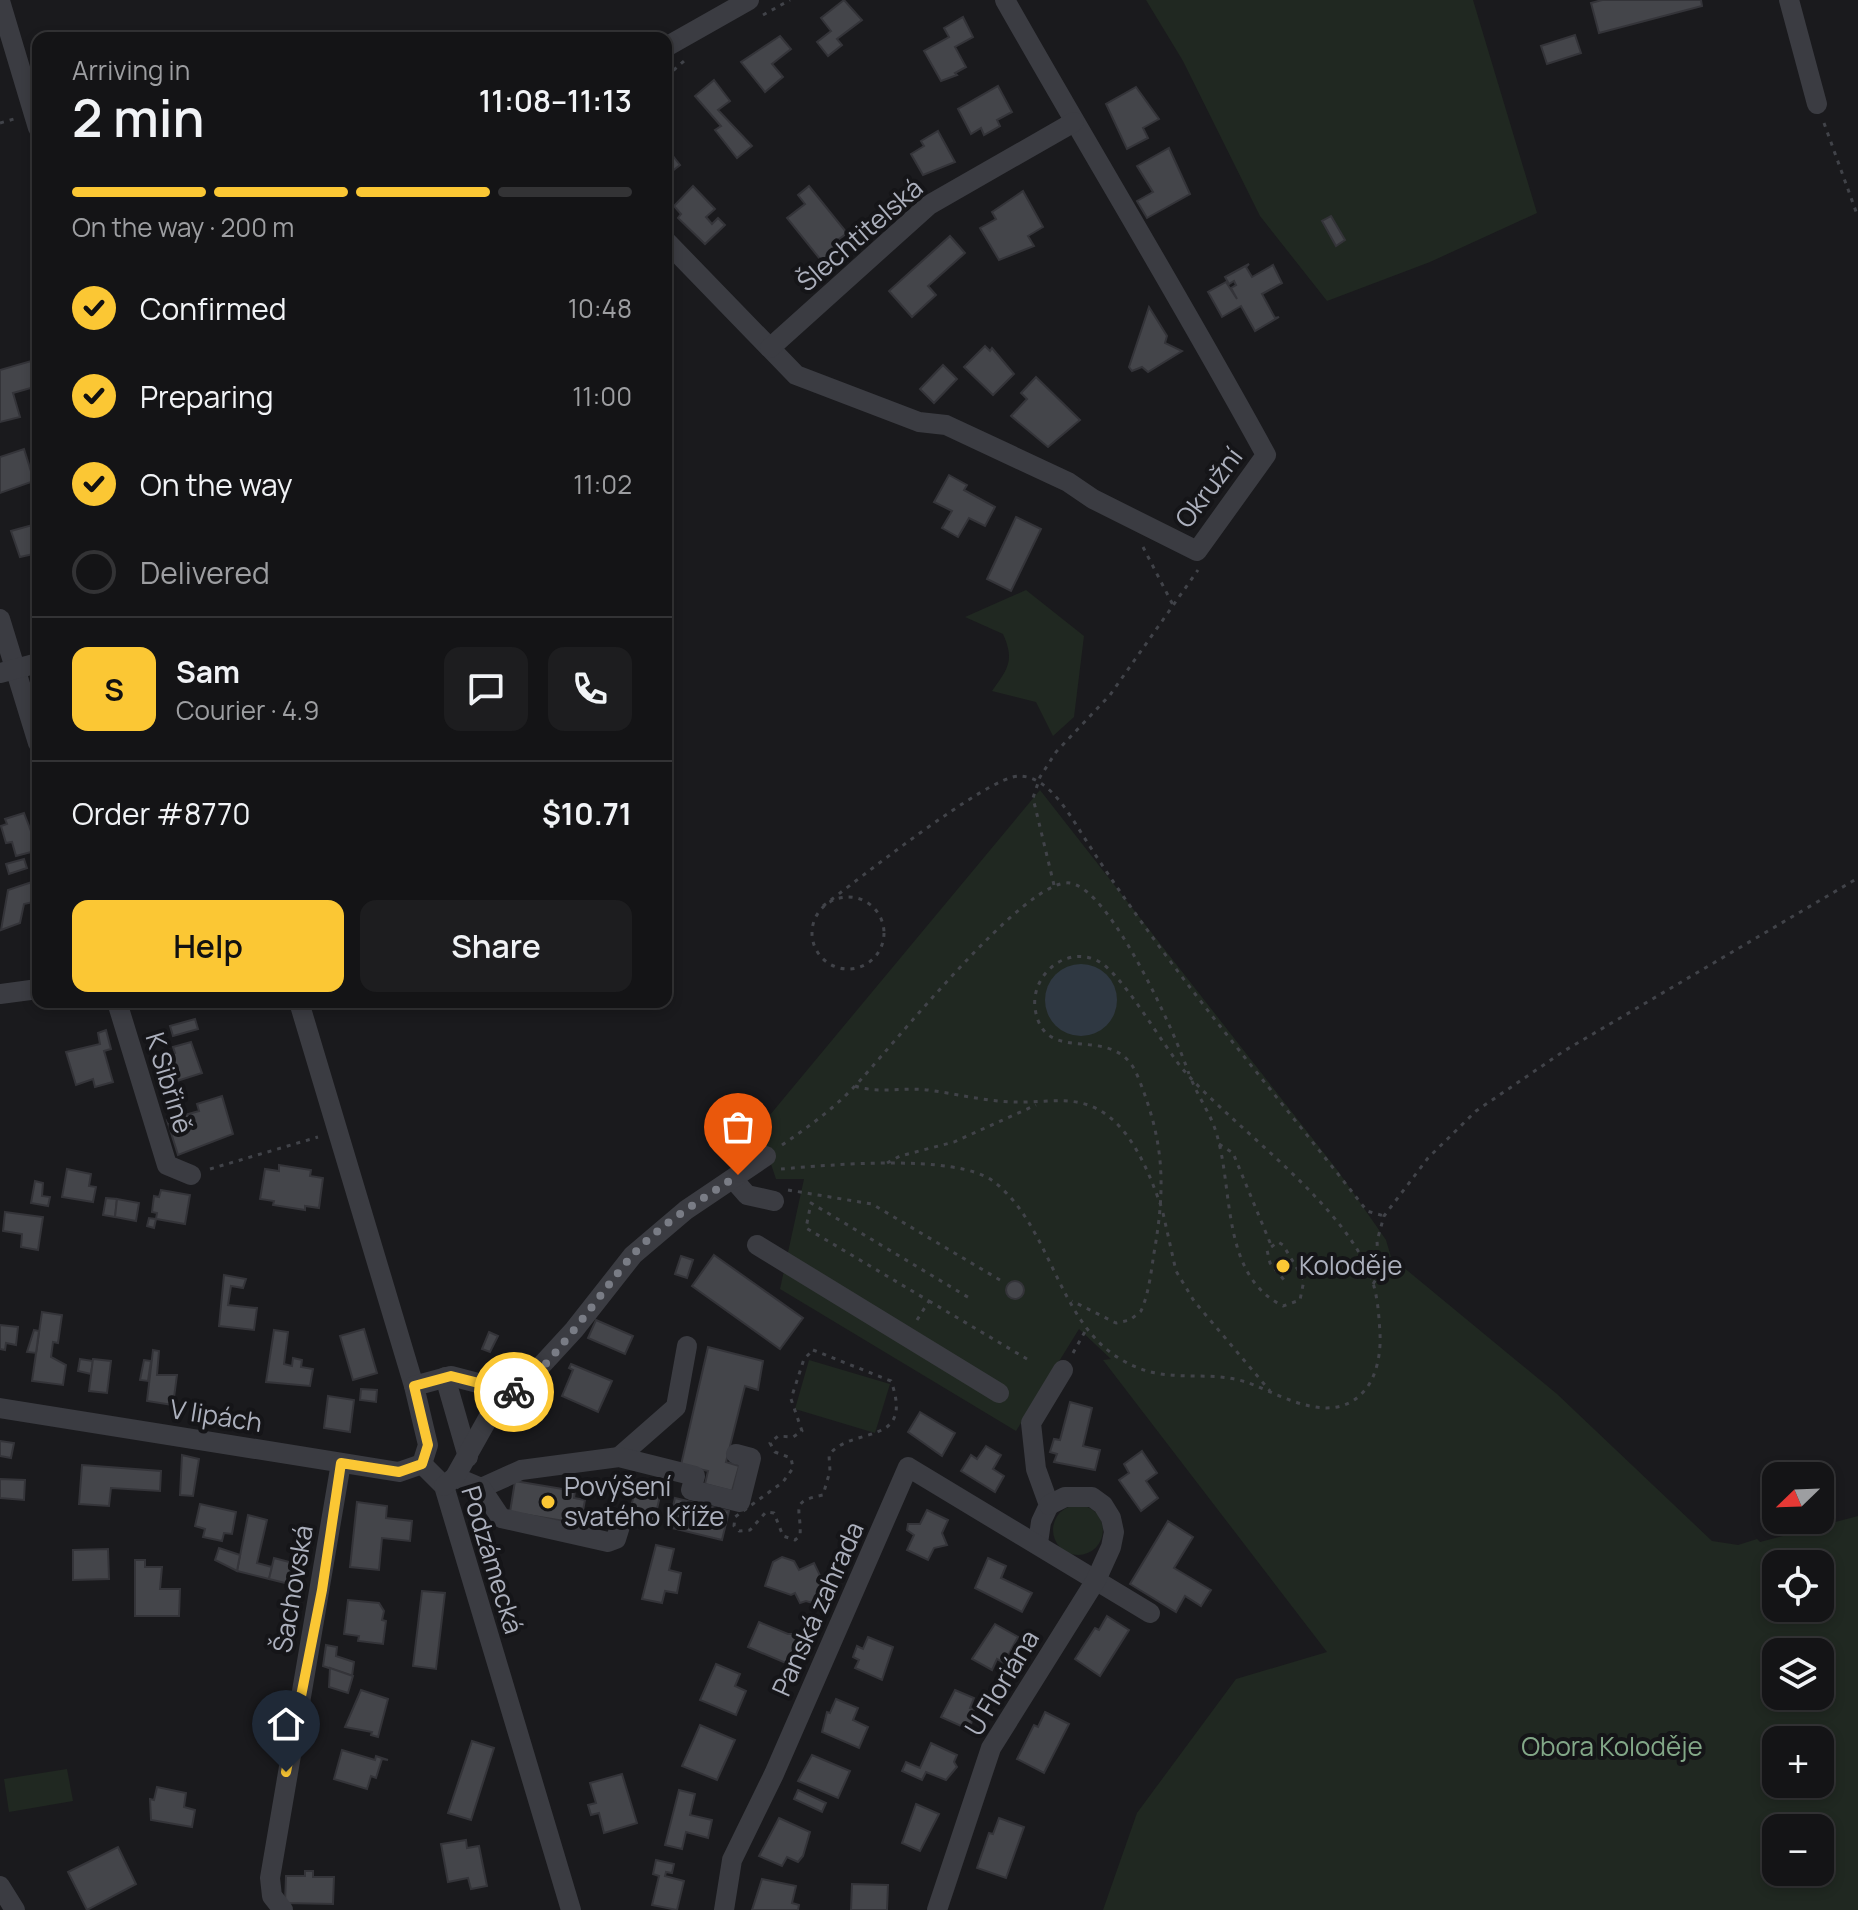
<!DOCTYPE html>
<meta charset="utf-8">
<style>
:root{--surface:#141416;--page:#1d1d1f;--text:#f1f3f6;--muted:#9d9ea1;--line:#333335;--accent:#fbc734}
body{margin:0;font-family:Manrope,sans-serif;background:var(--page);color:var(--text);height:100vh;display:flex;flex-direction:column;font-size:30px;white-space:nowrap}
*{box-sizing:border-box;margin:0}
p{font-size:26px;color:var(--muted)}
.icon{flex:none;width:44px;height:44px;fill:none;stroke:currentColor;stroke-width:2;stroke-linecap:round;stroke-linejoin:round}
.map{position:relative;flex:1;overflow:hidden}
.drawer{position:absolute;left:32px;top:32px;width:640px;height:976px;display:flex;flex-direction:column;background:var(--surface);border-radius:16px;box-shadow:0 4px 12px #0003,0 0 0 2px var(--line)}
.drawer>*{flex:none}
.needle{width:52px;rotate:247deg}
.controls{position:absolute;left:1762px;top:1462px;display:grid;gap:16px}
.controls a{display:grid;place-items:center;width:72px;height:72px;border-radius:16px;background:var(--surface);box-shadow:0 4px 12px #0003,0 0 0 2px var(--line);font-size:40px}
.pin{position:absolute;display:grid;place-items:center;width:68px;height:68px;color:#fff;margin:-82px -34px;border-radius:50% 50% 50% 0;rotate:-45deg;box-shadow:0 0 8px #0007}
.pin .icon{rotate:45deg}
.courier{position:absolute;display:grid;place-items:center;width:80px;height:80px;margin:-40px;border:6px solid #fbc734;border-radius:50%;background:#fff;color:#222;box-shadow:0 2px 10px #0007}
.headline em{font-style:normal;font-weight:600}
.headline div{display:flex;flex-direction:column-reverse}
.headline{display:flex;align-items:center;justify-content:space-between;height:136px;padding:0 40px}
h1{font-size:52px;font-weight:600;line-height:60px}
.bar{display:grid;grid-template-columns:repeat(4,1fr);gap:12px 8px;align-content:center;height:96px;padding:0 40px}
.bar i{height:10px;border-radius:6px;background:var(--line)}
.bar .current{background:var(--accent)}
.bar p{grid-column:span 4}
.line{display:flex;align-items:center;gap:20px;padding:0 40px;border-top:2px solid var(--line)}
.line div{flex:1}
.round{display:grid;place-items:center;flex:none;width:84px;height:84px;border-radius:16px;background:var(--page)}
ol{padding:0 40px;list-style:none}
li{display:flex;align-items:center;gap:24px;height:88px}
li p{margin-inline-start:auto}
li .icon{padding:8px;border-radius:50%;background:var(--accent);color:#111;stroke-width:4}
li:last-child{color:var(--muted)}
li i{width:44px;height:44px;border:4px solid var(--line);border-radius:50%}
.cta{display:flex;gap:16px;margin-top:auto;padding:16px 40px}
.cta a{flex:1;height:92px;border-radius:16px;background:var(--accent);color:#111;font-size:32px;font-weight:600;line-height:92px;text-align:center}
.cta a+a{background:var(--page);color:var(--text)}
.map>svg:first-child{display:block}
</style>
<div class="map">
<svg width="1858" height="1910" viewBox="0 0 1858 1910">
<rect width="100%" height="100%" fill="#1a1a1d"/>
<g fill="#202821" fill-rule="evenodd">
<polygon points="1146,0 1473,0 1537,213 1430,262 1327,301 1260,216 1183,61"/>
<path d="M1026,590L1084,636L1074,717L1053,736L1036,702L992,691C1008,668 1015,661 1003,634L965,617Z"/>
<path d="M1040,790L1338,1171L1386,1240L1391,1257L1557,1394L1712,1541L1738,1545L1757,1539L1760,1542L1858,1516V1910H1103L1137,1813L1236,1679L1327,1652L1103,1360L1111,1359L1079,1329L1016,1431L780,1289L804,1179H776L759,1128ZM1776,1564H1820V1608H1776ZM1776,1652H1820V1696H1776ZM1776,1740H1820V1784H1776ZM1776,1828H1820V1872H1776Z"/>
<polygon points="809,1360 890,1384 875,1433 795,1409"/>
<circle cx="1078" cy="1530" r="25"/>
<polygon points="67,1769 73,1801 9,1812 4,1779"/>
</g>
<circle fill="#2f3842" cx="1081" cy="1000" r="36"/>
<g fill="#44454a" stroke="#343439" stroke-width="2">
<polygon points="844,0 862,20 837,39 842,45 828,56 817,42 831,31 821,18"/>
<polygon points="1602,0 1701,0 1702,6 1599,33 1591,3"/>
<polygon points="963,17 973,37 955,47 966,67 955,73 957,75 941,81 924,51 949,37 944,28"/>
<polygon points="1575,35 1581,53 1547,64 1541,46"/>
<polygon points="780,36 791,49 772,64 783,77 765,92 741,62"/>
<polygon points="714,80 730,101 718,110 752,146 737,158 715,130 721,126 695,96"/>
<polygon points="998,86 1012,112 997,120 1000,126 984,135 981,128 971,134 958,109"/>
<polygon points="1136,87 1159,119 1143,128 1148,138 1127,149 1106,104"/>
<polygon points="938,131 955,162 923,175 911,154 924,146 921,141"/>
<polygon points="666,147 680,165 666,176"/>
<polygon points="1169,148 1190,194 1147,218 1137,201 1153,192 1137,166"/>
<polygon points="693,186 715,209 706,217 712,224 718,218 725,225 705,244 678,218 681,214 674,206"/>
<polygon points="809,186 847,233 834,243 840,251 824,264 787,218 805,204 798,195"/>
<polygon points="1023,191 1043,227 1028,236 1034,246 999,260 980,228 996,219 992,212"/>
<polygon points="1331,216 1345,240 1336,246 1322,221"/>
<polygon points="950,236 965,253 928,286 936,295 912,317 889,291"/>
<polygon points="1249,264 1246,267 1252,277 1273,265 1282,283 1262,294 1275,318 1279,317 1255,331 1241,306 1222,317 1208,292 1226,282 1237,299 1231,288 1236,285 1234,281 1229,284 1225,277"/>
<polygon points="1149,307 1167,336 1165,343 1182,351 1148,372 1142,367 1132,371 1129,367"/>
<polygon points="985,346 990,351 992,348 1014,374 993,395 964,367"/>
<polygon points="38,359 38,386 13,393 20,417 0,422 0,370"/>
<polygon points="943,365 957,379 934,403 920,389"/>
<polygon points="1036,377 1080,420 1048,447 1011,416 1027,399 1021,393"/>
<polygon points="24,449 34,481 0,493 0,457"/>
<polygon points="949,475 967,485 964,490 995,507 985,526 969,518 958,537 942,528 952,511 934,502"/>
<polygon points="1016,517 1041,529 1011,591 987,579"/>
<polygon points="36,524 38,553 20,557 11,531"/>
<polygon points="24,813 34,839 32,840 35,851 16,856 12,842 6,843 1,826 7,824 5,819"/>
<polygon points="24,859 27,868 9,874 6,864"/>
<polygon points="38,880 38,901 24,904 20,923 1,930 8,890"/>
<polygon points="195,1019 198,1029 173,1036 170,1026"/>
<polygon points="106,1030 111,1049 104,1051 113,1082 95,1087 93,1079 76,1085 66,1052 100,1044 98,1033"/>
<polygon points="191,1042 202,1073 177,1081 170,1055 175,1053 173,1047"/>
<polygon points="222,1096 233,1134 178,1155 167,1120 199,1111 197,1104"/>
<polygon points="279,1165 311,1170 310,1176 323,1178 319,1208 305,1206 305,1210 273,1205 274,1201 260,1199 265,1169 279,1171"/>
<polygon points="67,1169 91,1174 89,1186 96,1187 93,1202 62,1197"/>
<polygon points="35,1181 43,1183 42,1196 50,1197 48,1206 31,1203"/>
<polygon points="161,1190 190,1195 185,1224 156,1219 154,1228 147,1226 149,1218 156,1219 157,1213 152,1212 154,1196 159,1197"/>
<polygon points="106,1198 117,1199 115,1217 103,1215"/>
<polygon points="117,1199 139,1203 136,1221 115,1217"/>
<polygon points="5,1212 43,1217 38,1250 21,1247 22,1234 3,1231"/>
<polygon points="714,1255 803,1318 780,1349 692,1286"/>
<polygon points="681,1256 693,1260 687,1278 675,1274"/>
<polygon points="224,1275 246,1279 243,1288 231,1286 228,1305 257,1308 254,1330 219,1326"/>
<circle cx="1015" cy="1290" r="9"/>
<polygon points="42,1312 62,1315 58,1343 53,1342 51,1357 66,1365 63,1385 32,1381"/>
<polygon points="596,1320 633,1336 625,1354 588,1338"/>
<polygon points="0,1325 18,1327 16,1345 6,1343 5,1350 0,1349"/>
<polygon points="364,1329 377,1373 353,1380 340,1336"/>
<polygon points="34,1330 39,1331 36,1353 27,1352"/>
<polygon points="274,1330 288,1332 284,1364 292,1366 293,1358 302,1360 301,1367 313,1369 310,1386 266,1382"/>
<polygon points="489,1332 498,1336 490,1352 482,1349"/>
<polygon points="708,1347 763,1361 758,1390 745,1386 726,1462 739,1466 732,1491 705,1484 708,1471 681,1465"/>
<polygon points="153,1350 159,1351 157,1375 177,1375 173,1405 147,1401"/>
<polygon points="80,1359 93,1361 91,1374 78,1371"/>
<polygon points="93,1359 111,1361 107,1393 89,1391"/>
<polygon points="144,1360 151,1361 148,1381 140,1380"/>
<polygon points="571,1364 612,1381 598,1412 562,1396 573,1370 569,1368"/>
<polygon points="361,1389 377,1390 376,1402 360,1400"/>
<polygon points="328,1396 354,1400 350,1432 324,1428"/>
<polygon points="1070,1402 1092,1408 1083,1446 1100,1450 1095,1470 1054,1462 1057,1454 1050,1452 1054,1439 1060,1440"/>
<polygon points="920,1412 955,1433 942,1456 908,1432"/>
<polygon points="0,1441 14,1443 11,1458 0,1456"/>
<polygon points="986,1446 1001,1455 993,1469 1004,1476 995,1492 961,1471 971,1455 977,1459"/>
<polygon points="1142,1451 1157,1473 1146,1481 1158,1498 1141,1511 1119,1480 1129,1473 1124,1464"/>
<polygon points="182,1455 199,1459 193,1496 180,1495"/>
<polygon points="82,1465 161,1471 160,1491 111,1488 109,1506 79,1504"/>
<polygon points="0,1479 25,1480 24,1500 0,1498"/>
<polygon points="515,1481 575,1491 574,1498 585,1500 582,1516 571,1515 570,1522 510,1512"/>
<polygon points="635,1490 660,1496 654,1522 629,1516"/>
<polygon points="675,1498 729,1511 722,1540 668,1527"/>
<polygon points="357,1502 387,1506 386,1518 412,1521 410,1541 382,1538 379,1570 350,1567"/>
<polygon points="200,1504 236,1512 232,1534 224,1533 222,1541 203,1537 205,1529 195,1526"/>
<polygon points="927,1510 948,1520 942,1533 947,1545 934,1548 928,1560 907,1550 914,1535 907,1530 908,1524 920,1524"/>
<polygon points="248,1515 267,1520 257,1563 272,1567 269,1579 237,1571"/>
<polygon points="1168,1521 1193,1537 1174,1568 1211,1590 1201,1606 1185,1596 1176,1612 1130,1584"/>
<polygon points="656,1545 674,1549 669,1570 681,1573 677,1593 665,1591 662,1603 642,1599"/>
<polygon points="219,1548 240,1555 237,1571 215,1560"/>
<polygon points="108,1549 109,1579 73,1580 73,1550"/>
<polygon points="782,1557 794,1561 799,1570 814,1563 827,1590 819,1594 816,1604 806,1601 800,1603 795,1593 791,1595 765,1586 773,1562"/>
<polygon points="274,1558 293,1563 289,1584 269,1579"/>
<polygon points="988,1558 1006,1566 1001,1578 1032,1593 1022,1612 975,1588"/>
<polygon points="135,1560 145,1560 145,1567 162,1567 160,1589 180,1589 179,1616 135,1616"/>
<polygon points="422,1591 445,1593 436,1669 413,1666"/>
<polygon points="348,1600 379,1603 384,1611 382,1620 386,1621 383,1644 358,1641 359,1636 344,1634"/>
<polygon points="1107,1616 1129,1630 1100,1676 1075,1659 1095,1628 1099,1630"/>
<polygon points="759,1622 788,1634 797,1634 798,1639 788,1664 748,1647"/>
<polygon points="995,1624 1018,1637 1004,1663 997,1659 992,1670 972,1659"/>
<polygon points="868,1637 893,1647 882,1680 855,1668 859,1660 853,1657 857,1646 863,1649"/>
<polygon points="326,1645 337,1647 336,1656 354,1662 352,1676 323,1666"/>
<polygon points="716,1664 740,1674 735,1686 746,1691 736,1715 700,1700"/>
<polygon points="330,1668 353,1676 348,1693 329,1687"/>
<polygon points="361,1690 388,1699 378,1737 371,1735 372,1732 345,1727"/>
<polygon points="955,1690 974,1698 970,1708 974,1709 970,1730 941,1717"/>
<polygon points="836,1699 858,1708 853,1720 868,1727 859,1748 822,1732 827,1712 830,1713"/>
<polygon points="1045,1712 1069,1724 1044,1773 1017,1759 1034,1725 1038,1727"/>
<polygon points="700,1725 735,1740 717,1780 682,1766"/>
<polygon points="472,1741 494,1748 471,1820 448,1813"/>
<polygon points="931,1743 957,1755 954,1762 957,1767 946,1780 926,1772 922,1780 902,1771 906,1762 920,1768"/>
<polygon points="342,1750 375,1760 376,1756 388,1760 382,1759 376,1778 371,1776 367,1789 334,1779"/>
<polygon points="812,1755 850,1771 838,1798 798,1781"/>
<polygon points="622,1774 637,1823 604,1833 599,1813 591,1815 588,1805 596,1803 590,1783"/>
<polygon points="157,1787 186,1793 184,1807 195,1810 192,1827 151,1820 150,1799 154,1800"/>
<polygon points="679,1790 695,1794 690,1815 712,1820 708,1838 686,1832 682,1849 665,1845"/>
<polygon points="798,1790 826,1803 822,1812 794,1799"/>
<polygon points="916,1804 939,1814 920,1851 902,1843"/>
<polygon points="779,1818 810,1832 803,1856 798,1862 787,1857 782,1866 759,1856"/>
<polygon points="999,1818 1024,1827 1006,1878 977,1868 989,1833 993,1834"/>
<polygon points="466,1840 467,1848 479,1846 487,1886 471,1889 468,1878 448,1882 441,1844"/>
<polygon points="118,1847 136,1884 87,1910 68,1872"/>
<polygon points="656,1860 674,1864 672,1873 666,1872 665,1876 684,1881 677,1910 652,1905 659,1876 653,1874"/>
<polygon points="305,1871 313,1871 313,1877 334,1877 333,1904 285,1903 286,1876 305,1876"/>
<polygon points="762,1879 796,1886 792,1903 799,1905 798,1910 752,1910"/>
<polygon points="852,1884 888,1885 887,1910 851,1910"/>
</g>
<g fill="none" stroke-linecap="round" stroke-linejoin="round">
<g stroke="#414349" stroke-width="3" stroke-dasharray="4 6" stroke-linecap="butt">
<polyline points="763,15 790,0"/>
<polyline points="666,77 684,61"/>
<polyline points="0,123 14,119"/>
<polyline points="1824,123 1858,217"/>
<polyline points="1143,547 1174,607"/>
<polyline points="1054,885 1033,798 1040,777 1056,752 1110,695 1198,570"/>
<circle cx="848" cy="933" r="36"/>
<path d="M823,906C855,882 988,776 1019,776C1051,776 1073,821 1089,845C1172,974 1273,1090 1367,1211L1384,1216"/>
<path d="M1192,1081C1199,1098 1211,1115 1216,1132C1234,1188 1220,1275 1283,1306L1300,1300L1304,1280L1283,1245L1278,1242L1267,1250L1270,1263L1284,1280"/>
<path d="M855,1086C878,1094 904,1087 928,1090C957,1094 984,1101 1014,1102C1035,1103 1061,1098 1081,1103C1126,1113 1147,1167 1161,1206"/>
<polyline points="1219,1144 1233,1153 1271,1245"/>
<path d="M782,1145C808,1127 832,1110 853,1088C888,1052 1025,877 1070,883C1111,889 1176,1035 1189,1074"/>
<polyline points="887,1163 900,1156 954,1142 1036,1105"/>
<polyline points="210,1169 318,1137"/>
<path d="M781,1169C829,1165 955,1153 993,1181C1052,1226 1057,1323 1122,1360C1169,1388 1208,1366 1254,1385C1288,1399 1335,1426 1365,1390C1377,1376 1381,1352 1380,1334C1379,1317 1378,1299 1373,1283C1349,1207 1239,1132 1186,1073C1163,1047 1122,971 1096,960C1064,946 1031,976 1035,1008C1044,1071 1115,1018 1138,1077C1164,1141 1166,1185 1154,1253C1151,1272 1149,1293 1141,1311L1130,1320L1116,1323L1072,1301"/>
<polyline points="788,1190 872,1204 1005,1283"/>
<polyline points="1163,1213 1176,1271 1194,1301 1270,1391"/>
<polyline points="1373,1284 1379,1275 1377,1241 1384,1216 1428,1158 1476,1111 1564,1051 1858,878"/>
<polyline points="929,1301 1027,1359"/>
<polyline points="917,1320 929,1301 806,1228 811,1203 971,1299"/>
<path d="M813,1350L891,1381C915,1448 852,1425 829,1455L830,1471L823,1495C788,1502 802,1508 800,1536L795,1540L783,1536L774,1513L766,1512L750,1530L739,1531L734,1526L735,1517L783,1482L793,1468L791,1458L775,1452L770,1443L778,1436L793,1437L802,1431L791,1399L804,1359Z"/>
<polyline points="1073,1353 1087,1328"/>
</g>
<g stroke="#3b3c42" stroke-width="20">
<polyline points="1789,0 1817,104"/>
<polyline points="0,1 38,128"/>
<polyline points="666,47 749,0"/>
<path d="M666,241L796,375L919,422L946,425L1068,482L1093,499L1197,551L1266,455C1182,301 1091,152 1005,0"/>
<polyline points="770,348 929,205 1074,122"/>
<polyline points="0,619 38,743"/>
<polyline points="0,673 38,663"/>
<polyline points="0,994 38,989"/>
<polyline points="117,1002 167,1165 191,1175"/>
<polyline points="299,1002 414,1386 428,1445 422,1464"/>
<polyline points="733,1179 747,1195 774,1201"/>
<polyline points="757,1245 999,1393"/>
<polyline points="445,1377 468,1457"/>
<polyline points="414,1386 451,1376 516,1393"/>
<polyline points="0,1408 399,1472 422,1464"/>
<polyline points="619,1457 676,1407 687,1346"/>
<polyline points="422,1464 444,1486 571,1910"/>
<polyline points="455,1477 481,1488 521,1470 619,1457 695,1476 691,1490 740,1502 751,1458 736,1454"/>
<polyline points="444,1486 455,1477 491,1413 516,1393 574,1330 633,1255 686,1210 766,1156"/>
<polyline points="481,1488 501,1518 608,1542 616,1539 621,1523"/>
<polyline points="1038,1543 1041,1522 1049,1505 1036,1469 1031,1423 1063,1370"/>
<polyline points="0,1886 15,1910"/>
<polyline points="283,1910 272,1896 270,1878 341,1463"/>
<polyline points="724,1910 732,1860 774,1774 908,1467 1150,1613"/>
<polyline points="937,1910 991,1748 1096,1580 1111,1547 1114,1532 1111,1518 1103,1505 1092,1497 1065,1497 1049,1505"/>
</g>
</g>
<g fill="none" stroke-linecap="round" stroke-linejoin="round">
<path stroke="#797c85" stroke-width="8" stroke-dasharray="0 14.4" d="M514,1392C541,1380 606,1286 630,1258C659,1224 702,1200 738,1175"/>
<polyline stroke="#fbc734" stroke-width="10" points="286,1772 322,1590 341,1463 399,1472 422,1464 428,1445 414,1386 451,1376 514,1392"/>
</g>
<g fill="#fbc734" stroke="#151518" stroke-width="3">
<circle cx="1283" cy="1266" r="8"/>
<circle cx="548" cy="1502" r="8"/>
</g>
<g text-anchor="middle" stroke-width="8" stroke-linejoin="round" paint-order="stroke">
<g font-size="26" fill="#acb0bd" stroke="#151518">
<text transform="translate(860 235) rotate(-41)" y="9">Šlechtitelská</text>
<text transform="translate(1209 488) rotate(-53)" y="9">Okružní</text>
<text transform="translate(169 1083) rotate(73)" y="9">K Sibřině</text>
<text transform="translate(216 1416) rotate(9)" y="9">V lipách</text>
<text transform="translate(492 1560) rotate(73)" y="9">Podzámecká</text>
<text transform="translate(293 1589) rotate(-80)" y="9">Šachovská</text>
<text transform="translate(818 1609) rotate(-66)" y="9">Panská zahrada</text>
<text transform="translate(1002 1683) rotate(-59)" y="9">U Floriána</text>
</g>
<g font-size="26" fill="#acb0bd" stroke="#151518" text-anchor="start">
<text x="1299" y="1275">Koloděje</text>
<text x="564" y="1496">Povýšení<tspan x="564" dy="30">svatého Kříže</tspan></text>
</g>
<g font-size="26" fill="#83a888" stroke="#151518">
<text x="1612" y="1756">Obora Koloděje</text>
</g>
</g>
</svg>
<div class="controls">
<a><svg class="needle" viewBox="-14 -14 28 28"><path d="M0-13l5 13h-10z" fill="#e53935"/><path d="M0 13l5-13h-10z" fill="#9d9ea1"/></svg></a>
<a><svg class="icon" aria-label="locate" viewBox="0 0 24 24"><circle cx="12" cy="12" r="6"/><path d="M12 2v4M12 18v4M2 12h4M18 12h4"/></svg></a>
<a><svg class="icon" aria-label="layers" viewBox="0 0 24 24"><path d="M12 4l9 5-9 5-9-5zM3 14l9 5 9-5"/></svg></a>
<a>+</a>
<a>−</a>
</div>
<div class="pin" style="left:738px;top:1175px;background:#ea580c"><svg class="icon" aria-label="bag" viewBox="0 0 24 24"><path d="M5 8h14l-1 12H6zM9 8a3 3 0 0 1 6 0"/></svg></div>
<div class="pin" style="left:286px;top:1772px;background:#1f2937"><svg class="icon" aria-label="home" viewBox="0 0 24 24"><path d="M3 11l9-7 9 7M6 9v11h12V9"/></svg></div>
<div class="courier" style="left:514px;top:1392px"><svg class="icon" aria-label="bike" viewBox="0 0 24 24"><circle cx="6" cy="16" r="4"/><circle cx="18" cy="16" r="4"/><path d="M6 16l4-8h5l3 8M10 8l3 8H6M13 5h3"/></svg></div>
<section class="drawer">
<div class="headline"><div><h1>2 min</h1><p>Arriving in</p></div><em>11:08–11:13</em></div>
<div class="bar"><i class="current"></i><i class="current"></i><i class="current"></i><i></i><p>On the way · 200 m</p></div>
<ol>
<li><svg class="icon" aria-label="check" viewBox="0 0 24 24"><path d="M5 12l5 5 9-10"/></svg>Confirmed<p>10:48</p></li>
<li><svg class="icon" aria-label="check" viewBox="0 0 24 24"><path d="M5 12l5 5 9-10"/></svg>Preparing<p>11:00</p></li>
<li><svg class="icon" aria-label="check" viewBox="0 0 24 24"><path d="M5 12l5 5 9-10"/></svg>On the way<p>11:02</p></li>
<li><i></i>Delivered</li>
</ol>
<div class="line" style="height:144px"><b class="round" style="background:var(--accent);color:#111">S</b><div><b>Sam</b><p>Courier · 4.9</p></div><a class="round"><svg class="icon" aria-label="chat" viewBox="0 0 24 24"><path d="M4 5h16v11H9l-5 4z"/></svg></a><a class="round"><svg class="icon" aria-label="phone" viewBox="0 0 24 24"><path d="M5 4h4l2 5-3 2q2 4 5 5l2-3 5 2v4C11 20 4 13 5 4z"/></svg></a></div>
<div class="line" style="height:104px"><div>Order #8770</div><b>$10.71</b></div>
<div class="cta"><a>Help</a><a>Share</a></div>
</section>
</div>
